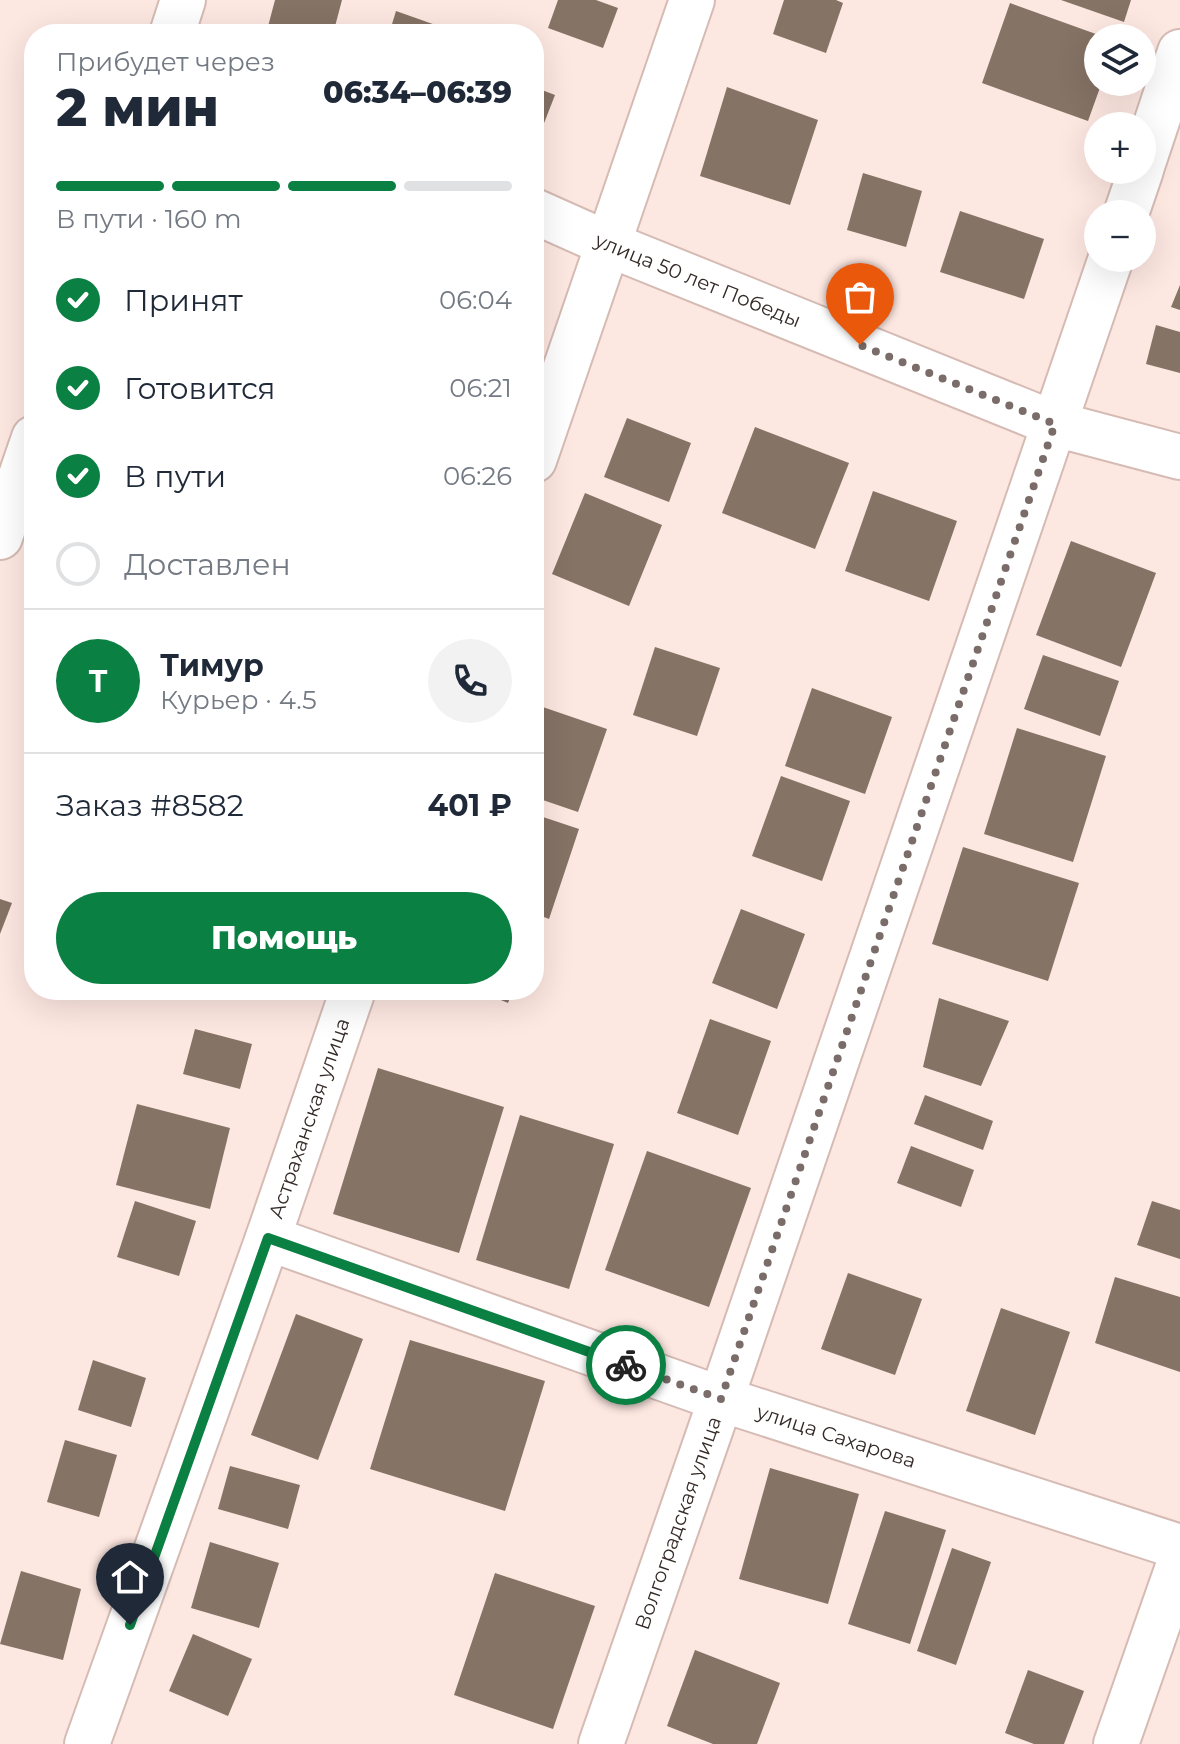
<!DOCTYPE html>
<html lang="ru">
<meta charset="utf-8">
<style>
:root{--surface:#fff;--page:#f2f2f3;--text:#1f2937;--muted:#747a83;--line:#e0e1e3;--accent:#0b8043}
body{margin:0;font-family:Montserrat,sans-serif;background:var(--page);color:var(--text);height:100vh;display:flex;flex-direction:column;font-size:30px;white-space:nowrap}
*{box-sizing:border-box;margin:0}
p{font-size:26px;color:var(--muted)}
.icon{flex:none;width:44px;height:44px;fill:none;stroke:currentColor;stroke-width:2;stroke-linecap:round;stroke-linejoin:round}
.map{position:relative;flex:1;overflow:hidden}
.details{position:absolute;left:24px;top:24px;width:520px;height:976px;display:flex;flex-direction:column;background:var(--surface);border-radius:32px;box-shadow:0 8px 32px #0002}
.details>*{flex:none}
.controls{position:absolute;left:1084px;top:24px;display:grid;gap:16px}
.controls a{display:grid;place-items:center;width:72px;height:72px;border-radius:50%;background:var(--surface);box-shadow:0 8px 32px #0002;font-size:40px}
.pin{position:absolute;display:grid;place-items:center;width:68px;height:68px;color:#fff;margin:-82px -34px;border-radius:50% 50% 50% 0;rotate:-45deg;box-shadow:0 0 8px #0007}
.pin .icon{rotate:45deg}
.courier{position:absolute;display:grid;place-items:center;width:80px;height:80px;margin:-40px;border:6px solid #0b8043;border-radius:50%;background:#fff;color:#222;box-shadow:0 2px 10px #0007}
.headline em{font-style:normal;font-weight:800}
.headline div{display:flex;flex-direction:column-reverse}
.headline{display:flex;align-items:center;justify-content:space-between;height:136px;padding:0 32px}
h1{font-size:52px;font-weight:800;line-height:60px}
.bar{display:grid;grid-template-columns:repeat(4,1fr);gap:12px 8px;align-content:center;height:96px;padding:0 32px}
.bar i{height:10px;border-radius:6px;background:var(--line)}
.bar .selected{background:var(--accent)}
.bar p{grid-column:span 4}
.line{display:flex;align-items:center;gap:20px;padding:0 32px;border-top:2px solid var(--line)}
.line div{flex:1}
.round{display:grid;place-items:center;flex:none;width:84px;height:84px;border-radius:42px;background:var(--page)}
ol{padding:0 32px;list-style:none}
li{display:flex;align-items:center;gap:24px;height:88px}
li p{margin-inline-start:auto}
li .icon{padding:8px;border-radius:50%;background:var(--accent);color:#fff;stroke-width:4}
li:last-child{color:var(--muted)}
li i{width:44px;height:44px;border:4px solid var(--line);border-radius:50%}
.cta{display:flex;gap:16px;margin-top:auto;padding:16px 32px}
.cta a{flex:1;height:92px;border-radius:48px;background:var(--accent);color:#fff;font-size:32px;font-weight:800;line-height:92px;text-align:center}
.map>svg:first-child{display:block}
</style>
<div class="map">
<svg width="1180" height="1744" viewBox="0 0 1180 1744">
<rect width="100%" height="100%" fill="#fde7e1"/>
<g fill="#857365">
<polygon points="275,0 342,0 333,34 266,34"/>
<polygon points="558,0 596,0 618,8 603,48 548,28"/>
<polygon points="784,0 836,0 843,3 826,53 773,34"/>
<polygon points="1061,0 1131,0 1124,22"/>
<polygon points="1010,3 1107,38 1098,38 1098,82 1102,82 1088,121 982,83"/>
<polygon points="396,11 461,34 389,34"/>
<polygon points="534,87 555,95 539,136 534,134"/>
<polygon points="727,87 818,120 790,205 700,176"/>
<polygon points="863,173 922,191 906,247 847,230"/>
<polygon points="960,211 1044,239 1024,299 940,272"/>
<polygon points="1180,285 1180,310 1171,307"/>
<polygon points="1156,325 1180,332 1180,373 1146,364"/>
<polygon points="627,418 691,443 669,502 604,477"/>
<polygon points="755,427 849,463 815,549 722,513"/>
<polygon points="873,491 957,521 929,601 845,571"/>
<polygon points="585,493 662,525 629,606 552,574"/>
<polygon points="1071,541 1156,573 1121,667 1036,635"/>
<polygon points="655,647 720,668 697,736 633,715"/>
<polygon points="1043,655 1119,681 1100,736 1024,709"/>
<polygon points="812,688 892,717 865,794 785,766"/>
<polygon points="534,704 607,729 578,812 534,797"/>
<polygon points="1017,728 1106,756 1073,862 984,834"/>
<polygon points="781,776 850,801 822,881 752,856"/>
<polygon points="534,814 579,829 549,919 534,913"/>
<polygon points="963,847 1079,883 1048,981 932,944"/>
<polygon points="0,899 12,903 0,934"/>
<polygon points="741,909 805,934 777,1009 712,983"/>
<polygon points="477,990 513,990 508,1003"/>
<polygon points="939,998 1009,1021 981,1086 923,1067"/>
<polygon points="710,1019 771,1041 738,1135 677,1113"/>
<polygon points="195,1029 252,1044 240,1089 183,1074"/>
<polygon points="378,1068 504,1107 459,1253 333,1214"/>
<polygon points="925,1095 993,1121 983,1150 914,1124"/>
<polygon points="137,1104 230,1128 210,1209 116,1185"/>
<polygon points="520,1115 614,1144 569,1289 476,1260"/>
<polygon points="911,1146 974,1170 961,1207 897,1183"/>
<polygon points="647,1151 751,1188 709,1307 605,1270"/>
<polygon points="135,1201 196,1221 179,1276 117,1257"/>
<polygon points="1152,1201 1180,1210 1180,1259 1137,1245"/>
<polygon points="848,1273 922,1299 895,1375 821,1349"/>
<polygon points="1115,1277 1180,1297 1180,1372 1095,1343"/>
<polygon points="1001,1308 1070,1332 1035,1435 966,1411"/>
<polygon points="296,1314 363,1339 318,1460 251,1435"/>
<polygon points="410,1340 545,1381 505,1511 370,1469"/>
<polygon points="93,1360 146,1378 131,1427 78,1410"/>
<polygon points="65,1440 117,1455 99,1517 47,1502"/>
<polygon points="230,1466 300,1485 288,1529 218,1509"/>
<polygon points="770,1468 859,1494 828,1604 739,1579"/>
<polygon points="885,1511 946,1530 910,1644 848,1624"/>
<polygon points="210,1542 279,1563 259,1628 191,1608"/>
<polygon points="952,1548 991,1562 956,1665 917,1651"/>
<polygon points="21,1571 81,1589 63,1660 0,1644"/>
<polygon points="495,1573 595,1606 553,1729 454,1695"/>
<polygon points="193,1634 252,1659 228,1716 169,1691"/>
<polygon points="695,1650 780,1683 757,1744 713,1744 667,1726"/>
<polygon points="1028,1670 1084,1691 1064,1744 1034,1744 1005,1733"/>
</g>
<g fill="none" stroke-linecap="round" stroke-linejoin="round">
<defs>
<g id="minor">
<polyline points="172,34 183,0"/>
<polyline points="1142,166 1180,52"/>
<path id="s1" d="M534,211L608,244L1055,424L1180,457"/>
<polyline points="1126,214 1141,170"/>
<polyline points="534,460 692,0"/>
<polyline points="0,537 34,438"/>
<path id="s2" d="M268,1238L721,1399L1180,1547"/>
<path id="s3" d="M87,1744L268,1238L353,990"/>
<path id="s4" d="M601,1744L721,1399L1111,258"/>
<polyline points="1116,1744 1180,1561"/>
</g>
</defs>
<use href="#minor" stroke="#d5bbb4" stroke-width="48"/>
<use href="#minor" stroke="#fff" stroke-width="44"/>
</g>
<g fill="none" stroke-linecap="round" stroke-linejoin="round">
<polyline stroke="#7a6c68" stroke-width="8" stroke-dasharray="0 14.4" points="626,1365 721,1399 1055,424 860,345"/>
<polyline stroke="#0b8043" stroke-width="10" points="130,1625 268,1238 626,1365"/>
</g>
<g text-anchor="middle" stroke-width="6" stroke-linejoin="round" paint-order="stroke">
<g font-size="20" fill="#342a27" stroke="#fde7e1">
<text dy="7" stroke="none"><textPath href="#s1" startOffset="178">улица 50 лет Победы</textPath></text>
<text dy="7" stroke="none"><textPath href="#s3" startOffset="664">Астраханская улица</textPath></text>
<text dy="7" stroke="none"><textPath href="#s2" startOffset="602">улица Сахарова</textPath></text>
<text dy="7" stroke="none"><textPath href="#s4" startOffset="234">Волгоградская улица</textPath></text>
</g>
</g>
</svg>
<div class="controls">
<a><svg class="icon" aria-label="layers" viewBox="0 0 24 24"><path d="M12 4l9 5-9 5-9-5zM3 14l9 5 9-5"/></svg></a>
<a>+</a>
<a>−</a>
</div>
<div class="pin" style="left:860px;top:345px;background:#ea580c"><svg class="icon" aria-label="bag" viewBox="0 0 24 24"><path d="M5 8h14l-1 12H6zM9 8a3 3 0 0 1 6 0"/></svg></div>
<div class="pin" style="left:130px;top:1625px;background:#1f2937"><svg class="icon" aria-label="home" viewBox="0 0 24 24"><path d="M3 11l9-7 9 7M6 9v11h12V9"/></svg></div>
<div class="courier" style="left:626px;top:1365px"><svg class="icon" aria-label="bike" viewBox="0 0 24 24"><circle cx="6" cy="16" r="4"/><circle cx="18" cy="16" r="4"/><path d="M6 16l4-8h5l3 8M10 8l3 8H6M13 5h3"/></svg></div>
<section class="details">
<div class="headline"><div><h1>2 мин</h1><p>Прибудет через</p></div><em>06:34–06:39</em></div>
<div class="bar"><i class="selected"></i><i class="selected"></i><i class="selected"></i><i></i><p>В пути · 160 m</p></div>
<ol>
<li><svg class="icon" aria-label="check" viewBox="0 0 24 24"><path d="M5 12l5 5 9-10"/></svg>Принят<p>06:04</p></li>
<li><svg class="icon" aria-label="check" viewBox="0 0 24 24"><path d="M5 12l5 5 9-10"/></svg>Готовится<p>06:21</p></li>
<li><svg class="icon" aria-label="check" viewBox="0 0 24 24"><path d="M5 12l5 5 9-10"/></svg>В пути<p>06:26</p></li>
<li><i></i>Доставлен</li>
</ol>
<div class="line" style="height:144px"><b class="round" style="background:var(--accent);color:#fff">Т</b><div><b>Тимур</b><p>Курьер · 4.5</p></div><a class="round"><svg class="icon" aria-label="phone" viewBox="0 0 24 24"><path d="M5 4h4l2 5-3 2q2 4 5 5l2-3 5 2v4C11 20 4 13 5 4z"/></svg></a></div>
<div class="line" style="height:104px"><div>Заказ #8582</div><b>401 ₽</b></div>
<div class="cta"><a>Помощь</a></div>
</section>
</div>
